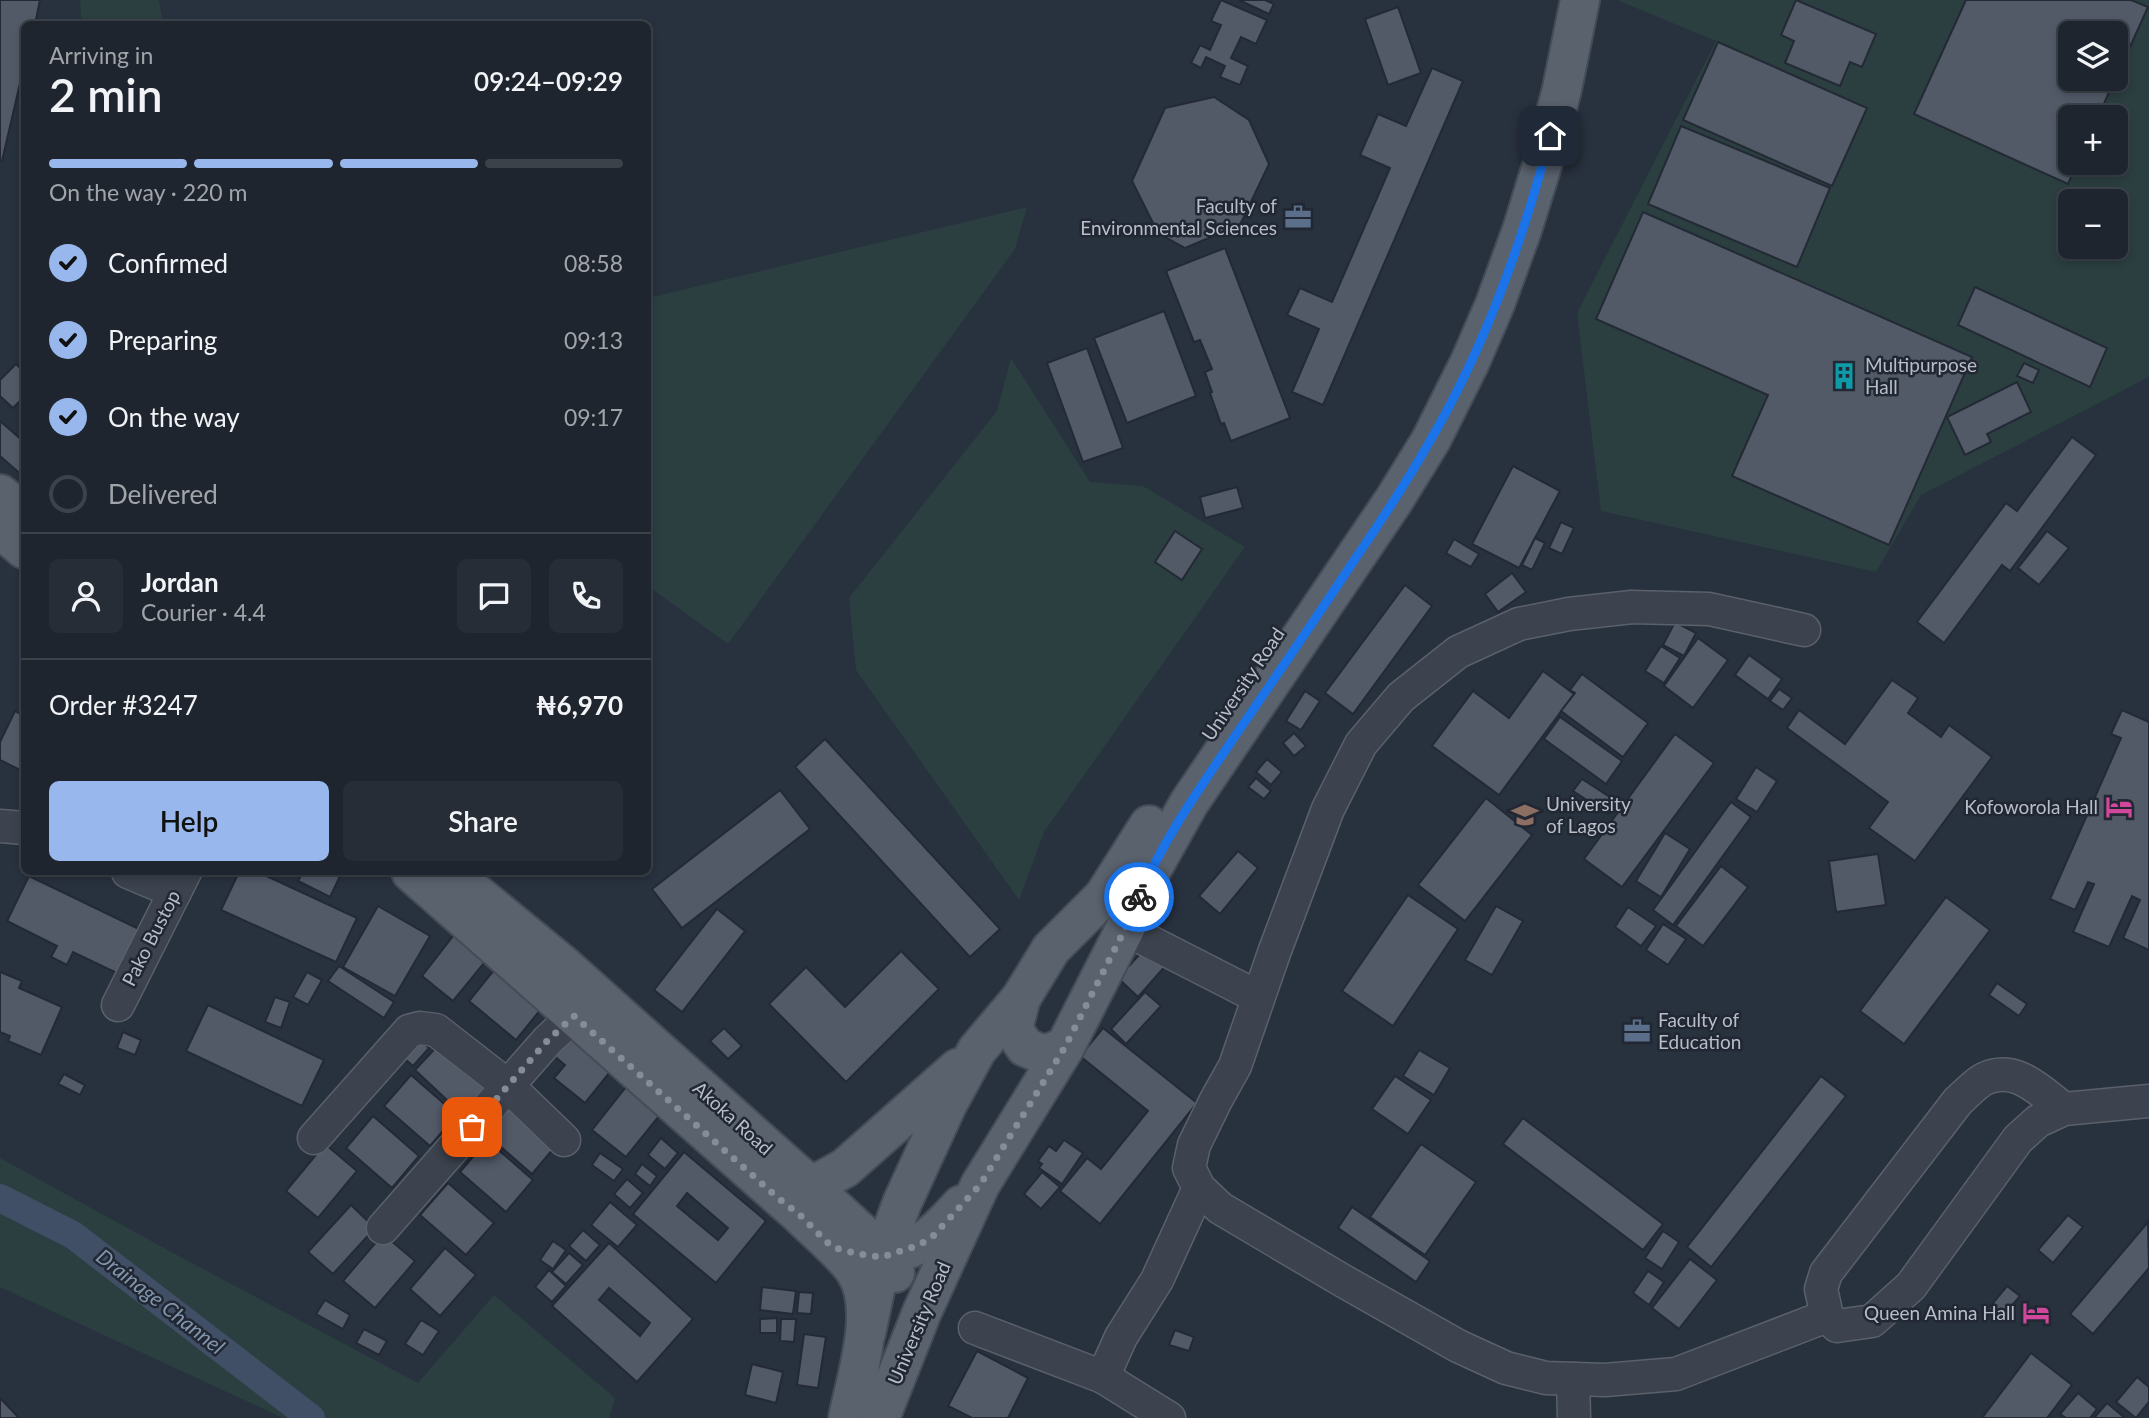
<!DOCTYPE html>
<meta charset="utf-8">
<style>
:root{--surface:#1e252e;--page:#262d36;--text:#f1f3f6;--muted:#a1a5aa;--line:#3c424a;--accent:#98b8ed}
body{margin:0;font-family:Lato,sans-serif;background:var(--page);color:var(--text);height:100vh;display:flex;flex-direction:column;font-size:26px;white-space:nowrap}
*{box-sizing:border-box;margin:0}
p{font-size:23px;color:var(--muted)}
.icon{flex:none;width:38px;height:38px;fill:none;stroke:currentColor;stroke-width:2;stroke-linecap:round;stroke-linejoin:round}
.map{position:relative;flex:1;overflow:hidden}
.details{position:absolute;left:21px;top:21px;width:630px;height:854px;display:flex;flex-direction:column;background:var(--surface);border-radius:10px;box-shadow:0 4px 10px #0003,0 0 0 2px var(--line)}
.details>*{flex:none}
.buttons{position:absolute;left:2058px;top:21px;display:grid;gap:14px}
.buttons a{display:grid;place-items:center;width:70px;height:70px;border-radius:10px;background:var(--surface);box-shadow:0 4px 10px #0003,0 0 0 2px var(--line);font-size:35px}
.pin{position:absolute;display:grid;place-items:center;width:60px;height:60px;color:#fff;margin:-30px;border-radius:14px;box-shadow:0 4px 10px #0006}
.courier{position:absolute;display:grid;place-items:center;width:70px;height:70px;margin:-35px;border:5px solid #1a73e8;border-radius:50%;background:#fff;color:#222;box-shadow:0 2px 9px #0007}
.summary em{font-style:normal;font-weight:600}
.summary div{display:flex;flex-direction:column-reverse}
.summary{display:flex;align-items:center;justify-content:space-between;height:119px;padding:0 28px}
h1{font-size:46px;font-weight:600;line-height:52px}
.bar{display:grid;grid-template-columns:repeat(4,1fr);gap:10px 7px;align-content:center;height:84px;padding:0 28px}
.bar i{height:9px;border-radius:5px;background:var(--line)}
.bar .current{background:var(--accent)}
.bar p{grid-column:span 4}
.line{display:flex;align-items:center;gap:18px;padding:0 28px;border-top:2px solid var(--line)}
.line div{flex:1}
.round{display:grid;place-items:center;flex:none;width:74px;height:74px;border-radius:10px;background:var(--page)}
ol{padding:0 28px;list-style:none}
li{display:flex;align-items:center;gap:21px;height:77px}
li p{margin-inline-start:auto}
li .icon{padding:7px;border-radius:50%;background:var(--accent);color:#111;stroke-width:4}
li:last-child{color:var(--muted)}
li i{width:38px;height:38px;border:4px solid var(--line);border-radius:50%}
.button{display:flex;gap:14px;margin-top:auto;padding:14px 28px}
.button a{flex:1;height:80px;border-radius:10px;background:var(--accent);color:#111;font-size:28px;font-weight:600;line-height:80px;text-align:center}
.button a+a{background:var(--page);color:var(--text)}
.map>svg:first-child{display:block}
</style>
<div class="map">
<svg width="2149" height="1418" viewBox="0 0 2149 1418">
<rect width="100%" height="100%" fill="#28313e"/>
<g fill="#2b3e40" fill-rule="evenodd">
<polygon points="80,0 159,0 163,24 85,24 81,17"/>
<path d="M1617,0H2149V377L1921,495L1876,572L1601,511L1577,313L1716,41ZM2070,33H2116V79H2070ZM2070,117H2116V163H2070ZM2070,201H2116V247H2070Z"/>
<polygon points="1027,207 1015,249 728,644 648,586 648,298"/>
<polygon points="1011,358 1090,482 1143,486 1245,547 1044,832 1019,900 856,670 849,598 997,411"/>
<polygon points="0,1158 175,1254 418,1383 494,1295 615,1398 609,1418 283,1418 0,1287"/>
</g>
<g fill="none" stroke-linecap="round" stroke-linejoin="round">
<polyline stroke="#404f65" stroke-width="28" points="0,1198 73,1235 311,1418"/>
</g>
<g fill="#525a68" stroke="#232a35" stroke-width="2" fill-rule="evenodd">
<polygon points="0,0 40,0 35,24 24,24 24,66 2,161 0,160"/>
<polygon points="1221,0 1267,20 1256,44 1241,37 1231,58 1248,66 1240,85 1220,77 1225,66 1206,57 1201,68 1191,63 1200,45 1210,50 1221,25 1211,21"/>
<polygon points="1239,0 1265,0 1274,4 1269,14"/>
<polygon points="1796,0 1876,34 1862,67 1850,62 1840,86 1785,63 1794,41 1781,35"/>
<polygon points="1966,0 2131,0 2148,7 2116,78 2116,33 2070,33 2070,79 2115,79 2098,117 2070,117 2070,163 2077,163 2068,184 1914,114"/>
<polygon points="1398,7 1421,73 1388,85 1365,19"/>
<polygon points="1718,42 1867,108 1832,186 1683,120"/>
<polygon points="1432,68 1463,81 1323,405 1292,392 1319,329 1287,315 1300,288 1332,302 1390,168 1360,155 1378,114 1406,126"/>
<polygon points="1214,97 1249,120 1269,164 1240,225 1185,248 1158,233 1132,181 1165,108"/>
<polygon points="1681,126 1830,188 1797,267 1648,204"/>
<polygon points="1643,212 1972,357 1889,545 1732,476 1768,395 1596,319"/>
<polygon points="1225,248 1290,418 1231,441 1224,423 1221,424 1210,393 1212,392 1205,372 1212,369 1200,340 1194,342 1166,271"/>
<polygon points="1975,287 2107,348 2090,387 1958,325"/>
<polygon points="1164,311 1196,396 1127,423 1094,338"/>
<polygon points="1087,348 1123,448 1083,462 1047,363"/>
<polygon points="2024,363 2039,370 2033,383 2017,376"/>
<polygon points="16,364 24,372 24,397 13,408 0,396 0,380"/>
<polygon points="2017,382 2031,412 1987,434 1991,442 1965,455 1947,417"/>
<polygon points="0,421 24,442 24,477 0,456"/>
<polygon points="2072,437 2096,455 2010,571 2002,565 1944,643 1917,622 2006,503 2017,511"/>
<polygon points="1513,466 1560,491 1519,568 1472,544"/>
<polygon points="1237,487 1243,508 1205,518 1200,497"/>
<polygon points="1561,522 1574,528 1562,554 1549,548"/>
<polygon points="1175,531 1202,549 1182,580 1155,562"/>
<polygon points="2047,531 2069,548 2039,585 2018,568"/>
<polygon points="1535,538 1545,543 1532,570 1522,565"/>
<polygon points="1454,539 1479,554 1471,567 1446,553"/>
<polygon points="1512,573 1526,592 1498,612 1485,594"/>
<polygon points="1405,585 1432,606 1353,714 1325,693"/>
<polygon points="1675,622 1696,633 1684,656 1663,645"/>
<polygon points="1698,638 1728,660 1693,708 1664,686"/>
<polygon points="1661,646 1680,658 1664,683 1645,671"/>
<polygon points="1749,655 1782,679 1768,699 1735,675"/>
<polygon points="1543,671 1574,694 1499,795 1432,746 1473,691 1509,718"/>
<polygon points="1582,674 1648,723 1623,757 1561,711 1575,693 1570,690"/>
<polygon points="1892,680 1918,698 1908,713 1941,737 1949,725 1992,757 1915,861 1869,828 1888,802 1787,728 1799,710 1845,744"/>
<polygon points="1779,689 1792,698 1783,710 1770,701"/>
<polygon points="1305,691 1320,701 1301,730 1286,721"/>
<polygon points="2122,710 2149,722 2149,950 2123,938 2140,900 2132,896 2109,947 2073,932 2094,884 2088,882 2075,910 2050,899 2121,738 2111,734"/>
<polygon points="15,711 24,716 24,772 0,760 0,742"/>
<polygon points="1560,717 1622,761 1606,784 1544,739"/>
<polygon points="1294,733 1306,746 1294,756 1283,743"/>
<polygon points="1675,734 1714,763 1622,887 1584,859"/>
<polygon points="825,739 1000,929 970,957 795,767"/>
<polygon points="1267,759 1282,772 1271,785 1256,772"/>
<polygon points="1756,767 1777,781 1757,812 1736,799"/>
<polygon points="1256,778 1271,791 1264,799 1248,787"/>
<polygon points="1582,779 1616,801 1608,814 1573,791"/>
<polygon points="780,790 810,829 682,928 652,889"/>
<polygon points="1486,798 1532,835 1465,921 1418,885"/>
<polygon points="1731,802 1751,817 1673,925 1653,910"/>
<polygon points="1665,833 1690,849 1661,897 1636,881"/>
<polygon points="1238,851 1258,868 1220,914 1199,896"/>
<polygon points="1878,854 1886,905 1836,912 1829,861"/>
<polygon points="1721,866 1748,887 1703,946 1676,926"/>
<polygon points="239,872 258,872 357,918 336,962 221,910"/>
<polygon points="303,872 342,872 330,897 298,881"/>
<polygon points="29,876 143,931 121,975 73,952 67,965 51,957 57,946 7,921"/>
<polygon points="1408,895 1458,929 1393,1026 1342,991"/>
<polygon points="1946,897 1990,930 1904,1044 1860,1011"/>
<polygon points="378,906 430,936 395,996 343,967"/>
<polygon points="1496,906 1523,921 1492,975 1465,960"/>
<polygon points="1628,907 1656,926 1641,946 1615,927"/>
<polygon points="717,909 745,931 682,1012 654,990"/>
<polygon points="1663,924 1686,939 1668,965 1646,950"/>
<polygon points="457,931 489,957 453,1001 422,976"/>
<polygon points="1148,945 1168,963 1138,997 1118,978"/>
<polygon points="901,951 939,989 846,1082 769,1004 806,967 845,1007"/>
<polygon points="339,966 394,1002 384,1018 328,981"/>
<polygon points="494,970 541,1009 516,1040 469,1001"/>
<polygon points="0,972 22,981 19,988 62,1007 41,1055 8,1041 10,1036 0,1032"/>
<polygon points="307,972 322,980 308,1005 293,997"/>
<polygon points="1997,983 2027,1004 2019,1016 1989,995"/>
<polygon points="1145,992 1161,1006 1126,1044 1111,1029"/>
<polygon points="275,997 290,1002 281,1028 265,1022"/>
<polygon points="208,1005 324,1060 302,1106 186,1051"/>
<polygon points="724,1028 742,1046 728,1059 710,1041"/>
<polygon points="1103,1028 1197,1103 1100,1224 1060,1191 1087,1158 1101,1169 1148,1111 1080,1056"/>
<polygon points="570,1031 614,1067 585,1103 554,1078 565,1065 552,1054"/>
<polygon points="123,1032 141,1040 135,1055 117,1048"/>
<polygon points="414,1035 429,1048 413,1066 399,1054"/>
<polygon points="444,1039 492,1084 463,1115 415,1070"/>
<polygon points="1419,1050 1450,1068 1434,1095 1403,1076"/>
<polygon points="64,1074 85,1085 80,1095 58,1084"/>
<polygon points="411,1075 457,1115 430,1146 384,1106"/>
<polygon points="1395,1076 1431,1100 1408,1134 1372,1109"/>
<polygon points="1821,1076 1846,1096 1711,1267 1687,1247"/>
<polygon points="630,1082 664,1110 626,1157 592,1130"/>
<polygon points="513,1102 559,1142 532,1174 486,1134"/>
<polygon points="373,1116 419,1156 392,1188 346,1148"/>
<polygon points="1523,1118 1663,1224 1643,1250 1503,1144"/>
<polygon points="661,1138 678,1153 665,1169 648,1155"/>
<polygon points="487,1140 533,1180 506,1212 460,1172"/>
<polygon points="1064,1140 1083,1153 1062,1184 1039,1168 1042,1164 1038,1161 1049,1146 1056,1151"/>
<polygon points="325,1144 357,1171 318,1218 286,1191"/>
<polygon points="1421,1144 1476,1182 1425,1255 1370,1217"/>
<path d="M684,1152L766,1221L716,1283L633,1214ZM687,1193L728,1228L718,1240L677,1206Z"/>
<polygon points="600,1153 623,1169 614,1181 592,1165"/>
<polygon points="642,1164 657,1176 650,1186 635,1174"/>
<polygon points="1042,1172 1060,1187 1041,1209 1024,1194"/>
<polygon points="627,1179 643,1193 630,1208 614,1194"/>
<polygon points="448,1183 494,1223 466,1255 420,1215"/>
<polygon points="610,1202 637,1225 618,1247 591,1225"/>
<polygon points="351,1205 375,1228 333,1274 308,1252"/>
<polygon points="1352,1207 1430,1261 1416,1282 1338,1228"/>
<polygon points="2068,1215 2083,1227 2053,1263 2038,1250"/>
<polygon points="2148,1222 2149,1268 2093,1334 2070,1314"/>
<polygon points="583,1230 600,1245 586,1261 569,1246"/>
<polygon points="1663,1231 1679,1242 1662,1269 1645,1258"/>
<polygon points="383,1234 415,1261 375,1308 343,1281"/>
<polygon points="553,1241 566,1250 553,1269 540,1260"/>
<path d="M609,1243L693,1319L637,1382L552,1306ZM609,1288L650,1323L640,1336L599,1300Z"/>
<polygon points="445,1248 476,1275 440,1316 410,1289"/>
<polygon points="569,1253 583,1265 566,1284 552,1272"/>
<polygon points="1690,1259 1717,1280 1679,1329 1652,1308"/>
<polygon points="549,1270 566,1286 552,1302 535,1287"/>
<polygon points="1648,1271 1664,1282 1649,1305 1633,1293"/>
<polygon points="2007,1286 2020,1296 2001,1319 1988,1309"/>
<polygon points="762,1287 796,1291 793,1314 760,1310"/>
<polygon points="799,1292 813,1293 811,1314 797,1313"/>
<polygon points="325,1300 350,1315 343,1329 316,1314"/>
<polygon points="777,1318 777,1333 760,1333 760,1319"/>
<polygon points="781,1319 796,1319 794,1342 780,1341"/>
<polygon points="421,1320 439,1331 423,1355 405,1344"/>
<polygon points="364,1329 387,1341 379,1355 356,1343"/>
<polygon points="1175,1330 1194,1337 1189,1351 1169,1345"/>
<polygon points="804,1334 826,1337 818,1388 797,1385"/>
<polygon points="977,1351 1028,1378 1008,1418 972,1418 948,1406"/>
<polygon points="2031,1353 2072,1385 2047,1418 1982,1418"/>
<polygon points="752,1364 783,1372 776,1403 745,1395"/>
<polygon points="2137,1377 2149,1387 2149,1402 2136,1418 2116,1402"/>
<polygon points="2078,1393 2097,1409 2090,1418 2066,1418 2060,1414"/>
<polygon points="0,1398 19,1418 0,1418"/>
<polygon points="2107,1403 2125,1418 2094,1418"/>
</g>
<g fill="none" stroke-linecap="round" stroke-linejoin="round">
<defs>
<g id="minor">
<polyline points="1804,630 1709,609 1632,607 1569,614 1519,624 1458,652 1401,697 1361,744 1328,809 1274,953 1235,1066 1216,1100 1194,1145 1189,1168 1199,1188 1220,1208 1345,1282 1458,1346 1506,1368 1546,1378 1605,1380 1676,1374 1827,1316"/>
<polyline points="0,826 24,828"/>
<polyline points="128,872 175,892"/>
<polyline points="1125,929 1258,997"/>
<polyline points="118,1005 185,872"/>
<path d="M2064,1109C2040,1091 2016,1064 1984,1079C1975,1084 1966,1094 1958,1101L1826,1273L1821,1289L1827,1316L1837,1326L1872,1321L1911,1286L2018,1139L2038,1121L2064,1109L2149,1101"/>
<polyline points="314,1138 409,1031 420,1028 436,1030 508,1086 564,1140"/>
<polyline points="383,1228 548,1040 574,1016"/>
<polyline points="975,1328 1103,1377 1169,1418"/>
<polyline points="1103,1377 1121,1337 1157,1280 1199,1188"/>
<polyline points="1573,1379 1574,1418"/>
</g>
<g id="major">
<polyline points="0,494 24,513"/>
<polyline points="0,529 24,549"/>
<path d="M411,872L799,1214C815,1230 844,1254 855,1271C880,1308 856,1377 848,1418"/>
<polyline points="450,872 563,965 808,1184 866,1237 895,1273"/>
<polyline points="1021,998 1013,1029 1025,1047 1044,1055 1065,1047"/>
<polyline points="808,1184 823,1180 845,1168 958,1068"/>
<path d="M865,1255C911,1259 932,1237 961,1205"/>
<polyline points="866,1333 882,1257 902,1203 947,1105 977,1050 1021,998 1051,949 1104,896 1149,825"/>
<polyline points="880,1418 922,1312 980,1185 1065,1047 1125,929 1147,878 1189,803 1394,500 1431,440 1470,362 1495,304 1522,230 1544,159 1562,89 1580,0"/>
</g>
</defs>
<use href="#minor" stroke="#5a616b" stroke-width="35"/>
<use href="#major" stroke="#454c57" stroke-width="42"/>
<use href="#minor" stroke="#3c434e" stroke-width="32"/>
<use href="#major" stroke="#5a626e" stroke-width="38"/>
</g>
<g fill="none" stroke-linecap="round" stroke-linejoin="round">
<polyline stroke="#868d98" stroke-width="7" stroke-dasharray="0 12.6" points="472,1127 548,1040 574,1016 778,1198 799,1214 832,1247 858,1254 882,1257 919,1245 933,1236 980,1185 1065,1047 1125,929 1139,897"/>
<path stroke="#1a73e8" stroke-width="9" d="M1139,897C1162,842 1197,792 1231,742C1272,682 1313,623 1353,562C1380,523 1406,483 1430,441C1485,347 1523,241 1550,136"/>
</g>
<defs>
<symbol id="office-bare" viewBox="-9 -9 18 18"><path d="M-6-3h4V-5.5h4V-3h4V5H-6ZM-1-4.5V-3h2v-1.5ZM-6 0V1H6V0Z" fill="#5c6f8a" stroke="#212833" stroke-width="2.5" paint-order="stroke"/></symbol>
<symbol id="building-bare" viewBox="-9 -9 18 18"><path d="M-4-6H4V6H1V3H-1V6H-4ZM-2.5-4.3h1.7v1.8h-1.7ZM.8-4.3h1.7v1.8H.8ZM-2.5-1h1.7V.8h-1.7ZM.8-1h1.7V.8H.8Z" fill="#0f9aa8" stroke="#212833" stroke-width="2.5" paint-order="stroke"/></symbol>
<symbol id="hotel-bare" viewBox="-9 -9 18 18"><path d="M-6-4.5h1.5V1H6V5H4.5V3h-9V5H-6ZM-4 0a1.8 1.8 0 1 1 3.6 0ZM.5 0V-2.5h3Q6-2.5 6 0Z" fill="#d1479c" stroke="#212833" stroke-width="2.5" paint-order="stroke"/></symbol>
<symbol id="university-bare" viewBox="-9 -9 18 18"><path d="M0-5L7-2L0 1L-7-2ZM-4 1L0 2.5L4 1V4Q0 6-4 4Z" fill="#8d6e63" stroke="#212833" stroke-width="2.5" paint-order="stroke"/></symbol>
</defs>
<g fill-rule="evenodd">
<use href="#office-bare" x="1279" y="198" width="38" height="38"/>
<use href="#building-bare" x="1825" y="357" width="38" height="38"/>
<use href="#hotel-bare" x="2100" y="788" width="38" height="38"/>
<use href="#university-bare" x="1506" y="796" width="38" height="38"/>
<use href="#office-bare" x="1618" y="1012" width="38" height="38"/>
<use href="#hotel-bare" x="2017" y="1294" width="38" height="38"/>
</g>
<g text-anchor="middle" stroke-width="5" stroke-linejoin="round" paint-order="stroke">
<g font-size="19" fill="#b8bec8" stroke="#212833" text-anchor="end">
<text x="1277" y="213">Faculty of<tspan x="1277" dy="22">Environmental Sciences</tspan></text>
<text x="1865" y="372" text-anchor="start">Multipurpose<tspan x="1865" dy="22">Hall</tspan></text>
<text x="1546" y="811" text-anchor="start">University<tspan x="1546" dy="22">of Lagos</tspan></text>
<text x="2098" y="814">Kofoworola Hall</text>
<text x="1658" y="1027" text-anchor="start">Faculty of<tspan x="1658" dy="22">Education</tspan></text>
<text x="2015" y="1320">Queen Amina Hall</text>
</g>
<g font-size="19" fill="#b8bec8" stroke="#212833">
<text transform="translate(1243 684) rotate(-56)" y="7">University Road</text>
<text transform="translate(151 938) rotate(-63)" y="7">Pako Bustop</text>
<text transform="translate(733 1118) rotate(42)" y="7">Akoka Road</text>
<text transform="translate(919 1323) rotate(-67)" y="7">University Road</text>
</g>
<g font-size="21" font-style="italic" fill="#8395ac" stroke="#212833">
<text transform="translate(160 1302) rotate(38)" y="7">Drainage Channel</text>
</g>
</g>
</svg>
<div class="buttons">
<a><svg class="icon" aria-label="layers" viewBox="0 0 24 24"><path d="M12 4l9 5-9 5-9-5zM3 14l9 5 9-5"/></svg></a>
<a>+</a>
<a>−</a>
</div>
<div class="pin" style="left:472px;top:1127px;background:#ea580c"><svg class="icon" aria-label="bag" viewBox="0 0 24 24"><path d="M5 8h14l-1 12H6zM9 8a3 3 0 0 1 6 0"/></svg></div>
<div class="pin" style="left:1550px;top:136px;background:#1f2937"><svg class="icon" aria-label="home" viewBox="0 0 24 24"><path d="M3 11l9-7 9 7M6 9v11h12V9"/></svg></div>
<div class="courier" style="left:1139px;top:897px"><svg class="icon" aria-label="bike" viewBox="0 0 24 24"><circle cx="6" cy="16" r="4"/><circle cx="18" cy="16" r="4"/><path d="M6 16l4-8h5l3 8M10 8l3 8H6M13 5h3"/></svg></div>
<section class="details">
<div class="summary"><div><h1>2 min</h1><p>Arriving in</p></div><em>09:24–09:29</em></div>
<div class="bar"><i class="current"></i><i class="current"></i><i class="current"></i><i></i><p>On the way · 220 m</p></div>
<ol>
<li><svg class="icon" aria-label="check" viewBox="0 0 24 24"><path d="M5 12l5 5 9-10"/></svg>Confirmed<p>08:58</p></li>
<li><svg class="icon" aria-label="check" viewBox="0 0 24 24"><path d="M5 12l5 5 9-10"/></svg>Preparing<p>09:13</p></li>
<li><svg class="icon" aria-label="check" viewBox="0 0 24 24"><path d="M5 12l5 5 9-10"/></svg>On the way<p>09:17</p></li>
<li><i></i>Delivered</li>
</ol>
<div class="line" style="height:126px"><a class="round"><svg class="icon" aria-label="person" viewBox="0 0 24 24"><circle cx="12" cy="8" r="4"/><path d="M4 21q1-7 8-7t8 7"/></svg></a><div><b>Jordan</b><p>Courier · 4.4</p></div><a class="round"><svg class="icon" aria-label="chat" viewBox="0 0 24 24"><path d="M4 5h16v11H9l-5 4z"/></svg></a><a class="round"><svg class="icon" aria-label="phone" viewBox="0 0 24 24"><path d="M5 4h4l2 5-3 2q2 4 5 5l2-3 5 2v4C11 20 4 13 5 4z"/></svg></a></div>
<div class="line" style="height:91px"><div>Order #3247</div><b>₦6,970</b></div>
<div class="button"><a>Help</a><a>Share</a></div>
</section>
</div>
